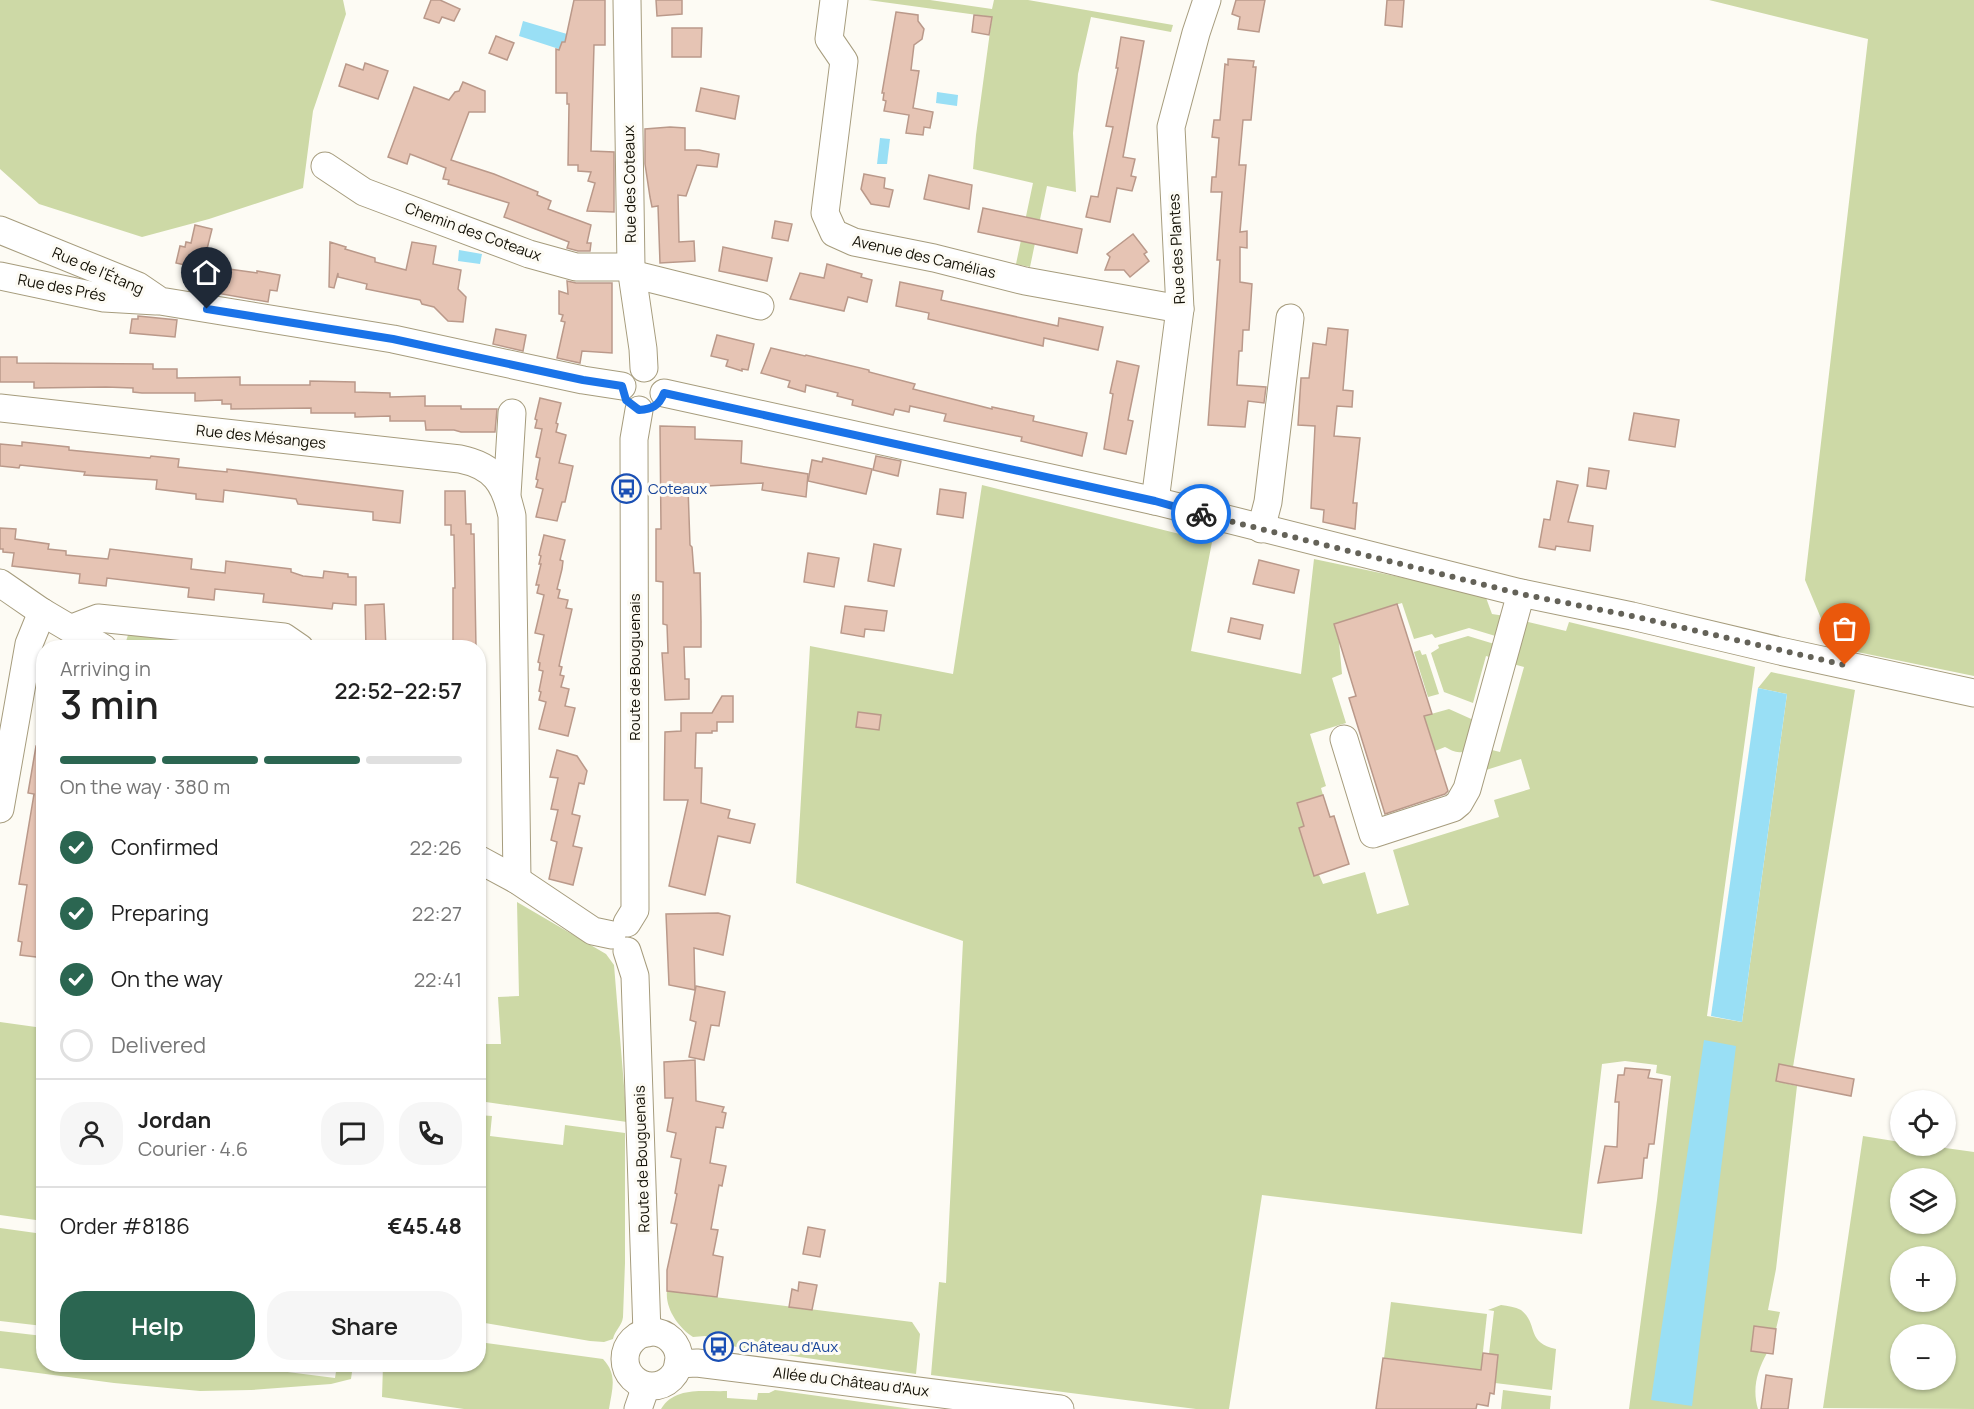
<!DOCTYPE html>
<meta charset="utf-8">
<style>
:root{--surface:#fff;--page:#f6f6f6;--text:#222;--muted:#767676;--line:#e0e0e0;--accent:#2b6651}
body{margin:0;font-family:Manrope,sans-serif;background:var(--page);color:var(--text);height:100vh;display:flex;flex-direction:column;font-size:22px;white-space:nowrap}
*{box-sizing:border-box;margin:0}
p{font-size:20px;color:var(--muted)}
.icon{flex:none;width:33px;height:33px;fill:none;stroke:currentColor;stroke-width:2;stroke-linecap:round;stroke-linejoin:round}
.map{position:relative;flex:1;overflow:hidden}
.panel{position:absolute;left:36px;top:640px;width:450px;height:732px;display:flex;flex-direction:column;background:var(--surface);border-radius:24px;box-shadow:0 2px 4px #0004}
.panel>*{flex:none}
.buttons{position:absolute;left:1890px;top:1090px;display:grid;gap:12px}
.buttons a{display:grid;place-items:center;width:66px;height:66px;border-radius:50%;background:var(--surface);box-shadow:0 2px 4px #0004;font-size:30px}
.pin{position:absolute;display:grid;place-items:center;width:51px;height:51px;color:#fff;margin:-62px -26px;border-radius:50% 50% 50% 0;rotate:-45deg;box-shadow:0 0 6px #0007}
.pin .icon{rotate:45deg}
.courier{position:absolute;display:grid;place-items:center;width:60px;height:60px;margin:-30px;border:4px solid #1a73e8;border-radius:50%;background:#fff;color:#222;box-shadow:0 2px 8px #0007}
.overview em{font-style:normal;font-weight:600}
.overview div{display:flex;flex-direction:column-reverse}
.overview{display:flex;align-items:center;justify-content:space-between;height:102px;padding:0 24px}
h1{font-size:39px;font-weight:600;line-height:45px}
.bar{display:grid;grid-template-columns:repeat(4,1fr);gap:9px 6px;align-content:center;height:72px;padding:0 24px}
.bar i{height:8px;border-radius:4px;background:var(--line)}
.bar .selected{background:var(--accent)}
.bar p{grid-column:span 4}
.line{display:flex;align-items:center;gap:15px;padding:0 24px;border-top:2px solid var(--line)}
.line div{flex:1}
.round{display:grid;place-items:center;flex:none;width:63px;height:63px;border-radius:24px;background:var(--page)}
ol{padding:0 24px;list-style:none}
li{display:flex;align-items:center;gap:18px;height:66px}
li p{margin-inline-start:auto}
li .icon{padding:6px;border-radius:50%;background:var(--accent);color:#fff;stroke-width:4}
li:last-child{color:var(--muted)}
li i{width:33px;height:33px;border:3px solid var(--line);border-radius:50%}
.primary-button{display:flex;gap:12px;margin-top:auto;padding:12px 24px}
.primary-button a{flex:1;height:69px;border-radius:24px;background:var(--accent);color:#fff;font-size:24px;font-weight:600;line-height:69px;text-align:center}
.primary-button a+a{background:var(--page);color:var(--text)}
.map>svg:first-child{display:block}
</style>
<div class="map">
<svg width="1974" height="1409" viewBox="0 0 1974 1409">
<rect width="100%" height="100%" fill="#fdfbf4"/>
<g fill="#cdd9a6" fill-rule="evenodd">
<polygon points="0,0 343,0 346,14 313,111 303,188 209,219 142,237 39,204 0,169"/>
<polygon points="868,0 930,0 992,9 994,0 1028,0 1173,25 1171,32 1091,17 1078,74 1073,133 1076,192 1047,186 1030,267 1016,264 1033,183 973,169 976,135 992,17"/>
<polygon points="1709,0 1974,0 1974,676 1833,647 1805,580 1868,39"/>
<path d="M982,485L1212,542L1191,651L1301,674L1314,559L1485,595L1492,614L1505,616L1502,638L1469,628L1435,638L1432,634L1414,639L1402,603L1334,624L1339,642L1342,674L1332,678L1346,723L1310,734L1326,786L1321,788L1323,795L1297,803L1304,826L1299,828L1323,884L1365,872L1377,914L1409,905L1393,850L1499,817L1494,800L1530,789L1521,759L1486,770L1488,749L1500,752L1524,667L1513,664L1524,621L1566,631L1569,622L1755,667L1707,1016L1742,1022L1787,694L1758,688L1771,672L1855,690L1793,1067L1779,1064L1776,1081L1797,1086L1776,1269L1768,1310L1780,1312L1776,1329L1760,1327L1753,1351L1767,1353C1757,1371 1752,1389 1758,1409H1629L1657,1200L1671,1076L1656,1073L1657,1065L1625,1061L1602,1064L1582,1234L1262,1195L1229,1409H1196L931,1375L939,1282L946,1283L963,941L796,883L810,646L953,674Z"/>
<polygon points="128,635 250,648 124,648"/>
<polygon points="1468,636 1501,646 1496,659 1486,656 1473,703 1444,692 1431,653 1439,648 1438,645"/>
<polygon points="1420,650 1422,655 1426,654 1439,694 1428,697 1414,652"/>
<path d="M1449,709L1478,722L1466,751C1457,754 1453,751 1445,747L1435,751L1424,716Z"/>
<polygon points="517,902 606,954 614,965 627,1122 479,1101 479,1044 501,1044 498,997 519,996"/>
<polygon points="0,1022 43,1028 43,1221 0,1215"/>
<path d="M478,1115L492,1116L490,1136L563,1145L565,1125L625,1133V1263L623,1317C622,1326 615,1330 613,1339L604,1342L590,1341L479,1322Z"/>
<path d="M1863,1136L1900,1142V1146H1931L1974,1152V1409L1823,1408ZM1900,1179H1946V1224H1900ZM1900,1257H1946V1302H1900ZM1900,1335H1946V1380H1900Z"/>
<polygon points="0,1228 43,1234 43,1326 0,1321"/>
<path d="M667,1291L912,1322L920,1334L916,1374L739,1348L705,1336L693,1337C679,1328 665,1309 667,1291Z"/>
<polygon points="1391,1302 1487,1314 1481,1370 1384,1358"/>
<path d="M1501,1305C1508,1306 1515,1307 1521,1310C1539,1324 1525,1342 1556,1349L1552,1390L1495,1383L1498,1355L1489,1354L1494,1311L1488,1310Z"/>
<polygon points="0,1331 43,1336 44,1365 233,1365 335,1378 337,1365 353,1365 351,1379 331,1384 251,1390 200,1391 114,1383 0,1368"/>
<path d="M479,1342L603,1359C618,1375 612,1389 609,1409H464L382,1397L383,1365H478Z"/>
<path d="M775,1390L912,1409H661C675,1386 703,1392 727,1391V1398L757,1400L758,1393H769Z"/>
<polygon points="1503,1390 1551,1396 1550,1409 1501,1409"/>
</g>
<g fill="#99dff5">
<polygon points="523,21 567,34 565,42 562,42 559,49 519,36"/>
<polygon points="937,92 958,95 957,106 936,103"/>
<polygon points="880,138 890,139 887,164 877,164"/>
<polygon points="459,250 482,254 480,264 458,261"/>
<polygon points="1758,688 1787,694 1742,1022 1711,1016"/>
<polygon points="1704,1040 1736,1046 1692,1406 1651,1400"/>
</g>
<g fill="#e6c4b4" stroke="#ba998a" stroke-width="1.5">
<polygon points="431,0 440,0 460,9 454,21 442,17 439,23 424,18"/>
<polygon points="574,0 605,0 605,45 594,45 591,151 614,152 614,212 587,211 595,183 588,181 591,172 578,171 578,165 568,165 569,104 567,104 567,93 556,93 556,49 559,50 562,42 565,42"/>
<polygon points="656,0 682,0 682,14 657,16"/>
<polygon points="1236,0 1265,0 1259,32 1238,29 1240,17 1232,14"/>
<polygon points="1387,0 1404,0 1402,27 1385,25"/>
<polygon points="896,12 918,15 918,21 924,29 922,39 914,45 911,70 919,71 913,108 933,112 930,128 924,127 923,135 906,133 909,115 884,111 886,101 883,100 884,93 882,93"/>
<polygon points="974,15 992,17 989,35 972,32"/>
<polygon points="672,28 702,28 701,57 672,57"/>
<polygon points="496,36 514,43 507,60 489,53"/>
<polygon points="1121,37 1144,41 1123,157 1135,159 1131,176 1136,177 1132,191 1117,188 1110,222 1086,217 1091,196 1098,197 1113,127 1106,126 1118,68 1116,68"/>
<polygon points="1228,59 1254,61 1253,67 1256,67 1251,120 1243,120 1239,165 1246,165 1240,232 1247,231 1247,248 1240,247 1240,282 1252,284 1249,330 1243,330 1242,351 1239,351 1237,385 1266,387 1264,403 1248,401 1245,427 1208,425 1220,260 1217,260 1222,192 1211,192 1212,177 1216,177 1219,138 1212,137 1214,120 1220,120 1225,64 1228,65"/>
<polygon points="365,63 388,71 378,99 339,86 346,64 363,70"/>
<polygon points="463,82 485,91 485,112 469,112 451,160 494,174 538,192 537,195 551,201 548,209 591,225 587,243 591,243 590,251 578,251 567,248 569,242 504,217 509,203 448,184 449,180 443,179 446,168 410,154 407,164 388,157 414,87 449,100 455,92 459,91"/>
<polygon points="701,88 739,96 735,119 696,111"/>
<polygon points="670,127 685,128 685,150 699,150 719,154 717,167 697,165 686,196 678,195 679,242 694,241 695,261 660,263 658,206 652,207 650,197 645,164 645,129"/>
<polygon points="864,174 885,178 884,188 893,190 889,207 871,204 861,189"/>
<polygon points="929,175 972,185 969,209 924,199"/>
<polygon points="983,208 1082,229 1077,253 978,232"/>
<polygon points="775,221 792,224 788,241 772,238"/>
<polygon points="195,225 212,229 202,269 176,263 180,246 185,247 186,242 191,243"/>
<polygon points="1133,234 1147,252 1144,254 1149,261 1130,277 1124,270 1105,270 1110,257 1107,254"/>
<polygon points="330,242 346,247 345,249 375,258 375,262 406,270 412,242 436,246 433,264 461,270 458,289 466,297 463,322 448,321 434,307 422,304 420,300 366,289 367,284 338,277 338,273 334,288 329,287"/>
<polygon points="723,247 772,258 767,281 719,271"/>
<polygon points="827,264 862,274 861,277 872,280 867,302 848,297 844,311 790,299 800,273 824,278"/>
<polygon points="207,266 257,273 257,271 280,275 277,291 270,290 268,302 205,291"/>
<polygon points="567,281 576,283 612,283 612,353 582,351 580,363 557,358 565,322 561,321 563,315 559,314 559,291 568,294"/>
<polygon points="900,282 943,291 941,300 1058,326 1059,318 1103,327 1098,350 1044,338 1043,346 928,319 929,313 896,306"/>
<polygon points="138,316 177,320 175,337 130,333 132,319 138,319"/>
<polygon points="1328,328 1348,330 1343,390 1353,391 1352,407 1337,406 1334,436 1360,438 1353,503 1357,503 1355,529 1323,522 1324,510 1311,508 1315,426 1298,425 1301,378 1309,378 1313,343 1326,345"/>
<polygon points="496,329 526,335 523,351 493,344"/>
<polygon points="717,335 754,344 748,370 742,369 742,371 726,366 728,360 711,356"/>
<polygon points="771,348 805,356 806,355 869,370 869,372 915,384 913,389 992,409 992,407 1034,416 1033,421 1087,433 1082,456 1021,441 1022,437 944,421 946,414 910,406 909,412 895,409 893,415 852,405 853,400 837,396 838,393 806,385 805,392 788,387 790,381 761,373"/>
<polygon points="0,357 17,357 17,363 153,364 153,369 177,369 177,378 240,377 240,385 310,385 310,381 355,382 355,392 390,393 390,397 425,396 425,406 461,406 461,409 497,409 495,432 461,432 454,430 426,430 425,421 390,421 390,416 355,417 355,413 311,413 311,408 231,409 231,404 222,404 222,400 195,401 195,393 142,393 133,392 133,388 106,387 34,388 34,382 0,382"/>
<polygon points="1117,361 1139,366 1128,420 1133,421 1126,454 1104,449 1113,394 1110,393"/>
<polygon points="540,398 561,403 556,423 558,424 556,432 566,435 559,463 573,466 565,502 562,502 557,521 536,517 543,489 536,487 538,480 536,479 540,458 536,457 542,429 535,428 537,420 535,419"/>
<polygon points="1634,413 1679,420 1675,447 1629,440"/>
<polygon points="660,426 695,427 695,439 742,441 741,463 808,474 806,497 762,490 763,483 688,487 690,545 692,547 694,573 700,573 701,621 701,647 684,647 685,679 689,679 689,699 665,700 662,653 668,653 667,625 663,624 663,582 656,581 656,529 661,529"/>
<polygon points="22,442 69,447 69,450 150,458 151,456 179,459 178,467 227,472 227,469 403,491 400,523 373,520 373,512 298,504 296,499 224,490 223,502 196,499 196,494 156,489 157,480 84,475 85,472 20,465 19,468 0,466 0,444 22,446"/>
<polygon points="876,456 901,461 898,476 873,470"/>
<polygon points="823,458 872,469 866,494 808,481 812,460 822,462"/>
<polygon points="1589,468 1609,471 1606,489 1587,486"/>
<polygon points="1557,481 1578,485 1568,522 1593,526 1590,551 1556,546 1555,550 1539,547 1544,519 1550,520"/>
<polygon points="940,489 966,493 963,518 937,514"/>
<polygon points="445,491 465,491 466,524 471,524 471,534 474,534 476,648 453,648 453,588 455,588 454,535 451,535 451,525 445,525"/>
<polygon points="0,528 16,529 15,539 49,544 48,549 66,551 66,555 108,559 110,549 192,559 191,569 225,573 226,561 291,569 291,572 303,576 323,578 324,571 348,574 348,577 356,577 356,605 333,603 332,609 263,602 264,594 215,589 214,600 188,597 189,588 107,578 106,586 79,583 80,574 12,566 14,553 3,552 3,549 0,549"/>
<polygon points="544,535 565,540 560,560 563,561 562,569 557,589 560,590 558,598 568,600 566,608 572,609 559,666 562,667 560,675 564,676 561,687 569,689 565,706 575,708 568,736 539,729 546,702 539,700 541,692 539,691 543,671 539,670 540,663 538,662 544,635 535,633 544,595 537,593 539,585 536,585 541,564 539,564 541,556 539,555"/>
<polygon points="874,544 901,549 894,586 868,581"/>
<polygon points="808,553 839,558 834,587 804,582"/>
<polygon points="1259,560 1299,570 1294,593 1253,584"/>
<polygon points="384,604 386,648 366,648 365,605"/>
<polygon points="1397,604 1432,714 1424,716 1448,791 1445,794 1385,814 1349,698 1356,696 1334,624"/>
<polygon points="845,606 887,611 884,631 865,629 864,637 841,633"/>
<polygon points="1231,618 1263,625 1260,639 1228,632"/>
<polygon points="722,696 733,696 733,722 717,722 717,731 712,731 712,733 696,733 695,768 702,768 701,803 730,810 728,818 755,824 750,843 718,836 705,895 669,886 688,800 664,800 665,732 681,731 681,713 712,713"/>
<polygon points="858,712 881,715 879,730 856,727"/>
<polygon points="36,746 44,747 44,958 20,955 22,942 18,941 27,885 19,884 34,794 28,793"/>
<polygon points="557,750 577,756 587,771 584,784 579,783 572,814 580,816 573,846 582,848 573,885 549,879 557,842 551,840 558,810 551,809 558,778 550,777"/>
<polygon points="1323,795 1330,817 1334,816 1349,864 1314,876 1299,828 1304,826 1297,803"/>
<polygon points="718,913 730,916 723,955 694,948 695,990 669,985 666,914"/>
<polygon points="696,986 725,992 719,1026 711,1025 704,1060 689,1057 696,1022 690,1020"/>
<polygon points="695,1060 696,1101 724,1107 722,1112 726,1113 723,1128 716,1127 710,1163 726,1166 722,1186 719,1185 711,1229 718,1230 713,1255 723,1257 717,1297 667,1291 667,1270 677,1224 671,1223 677,1194 675,1193 681,1159 671,1157 676,1133 667,1131 673,1098 665,1098 664,1062"/>
<polygon points="1779,1064 1854,1079 1851,1096 1776,1081"/>
<polygon points="1625,1068 1650,1070 1648,1078 1662,1080 1654,1144 1649,1144 1647,1158 1644,1158 1642,1178 1598,1183 1605,1146 1617,1147 1619,1102 1615,1102 1618,1075 1624,1075"/>
<polygon points="808,1227 825,1230 820,1257 803,1254"/>
<polygon points="799,1282 817,1285 812,1310 789,1307 792,1289 798,1291"/>
<polygon points="1754,1326 1776,1329 1773,1354 1751,1351"/>
<polygon points="1483,1353 1498,1355 1494,1394 1490,1393 1488,1406 1477,1404 1476,1409 1376,1409 1383,1358 1481,1370"/>
<polygon points="1766,1375 1792,1379 1788,1409 1761,1409"/>
</g>
<g fill="none" stroke-linecap="round" stroke-linejoin="round">
<defs>
<g id="minor">
<polyline points="627,0 631,267 643,349 644,368"/>
<polyline points="834,0 829,39 844,61 825,213 834,233 854,242 934,258 1025,281 1180,309"/>
<polyline points="325,166 364,192 529,254 576,267 631,267"/>
<polyline points="0,230 138,286 160,301 393,339 583,380 622,386"/>
<polyline points="632,274 760,306"/>
<polyline points="0,276 104,298 156,301"/>
<polyline points="664,393 1155,501 1521,593 1632,616 1780,651 1974,693"/>
<path d="M0,408L460,459C494,466 505,483 512,516L517,880"/>
<polyline points="507,495 512,413"/>
<polyline points="1155,501 1180,309 1171,127 1196,33 1207,0"/>
<polyline points="1261,529 1268,502 1290,318"/>
<polyline points="0,583 42,612 103,648"/>
<polyline points="72,628 98,618 284,637 300,648"/>
<polyline points="1344,739 1373,834 1453,808 1459,803 1467,789 1521,593"/>
<polyline points="0,809 29,644 42,612"/>
<polyline points="478,859 517,880 593,931 612,935"/>
<polyline points="627,923 635,910 634,439 639,410"/>
<polyline points="627,951 635,976 647,1333"/>
<circle cx="652" cy="1359" r="27"/>
<polyline points="678,1364 697,1363 1060,1409"/>
<polyline points="638,1409 646,1386"/>
</g>
</defs>
<use href="#minor" stroke="#a69c7d" stroke-width="29"/>
<use href="#minor" stroke="#fff" stroke-width="27"/>
</g>
<g fill="none" stroke-linecap="round" stroke-linejoin="round">
<polyline stroke="#646258" stroke-width="6" stroke-dasharray="0 10.8" points="1201,514 1521,594 1632,616 1845,665"/>
<path stroke="#1a73e8" stroke-width="8" d="M207,309L393,339L583,380L622,386L626,400L639,410C652,409 659,406 664,393L1155,501L1201,514"/>
</g>
<defs>
<symbol id="bus-ring" viewBox="-11 -11 22 22"><circle r="9.5" fill="#fdfbf4" stroke="#1a4fb4" stroke-width="1.5"/><path d="M-5-6H5V4H4V6H2V4H-2V6H-4V4H-5ZM-3.5-4V0h7V-4ZM-3.5 1.2v1.5H-2V1.2ZM2 1.2v1.5H3.5V1.2Z" fill="#1a4fb4"/></symbol>
</defs>
<g fill-rule="evenodd">
<use href="#bus-ring" x="610" y="472" width="33" height="33"/>
<use href="#bus-ring" x="702" y="1330" width="33" height="33"/>
</g>
<g text-anchor="middle" stroke-width="6" stroke-linejoin="round" paint-order="stroke">
<g font-size="15" fill="#120f04" stroke="#fdfbf4">
<text transform="translate(630 184) rotate(-91)" y="5">Rue des Coteaux</text>
<text transform="translate(473 232) rotate(20)" y="5">Chemin des Coteaux</text>
<text transform="translate(1177 249) rotate(-93)" y="5">Rue des Plantes</text>
<text transform="translate(924 257) rotate(13)" y="5">Avenue des Camélias</text>
<text transform="translate(98 271) rotate(23)" y="5">Rue de l'Étang</text>
<text transform="translate(62 288) rotate(11)" y="5">Rue des Prés</text>
<text transform="translate(261 437) rotate(6)" y="5">Rue des Mésanges</text>
<text transform="translate(635 667) rotate(-90)" y="5">Route de Bouguenais</text>
<text transform="translate(642 1159) rotate(-92)" y="5">Route de Bouguenais</text>
<text transform="translate(851 1382) rotate(7)" y="5">Allée du Château d'Aux</text>
</g>
<g font-size="15" fill="#164399" stroke="#fdfbf4" text-anchor="start">
<text x="648" y="494">Coteaux</text>
<text x="739" y="1352">Château d'Aux</text>
</g>
</g>
</svg>
<div class="buttons">
<a><svg class="icon" aria-label="locate" viewBox="0 0 24 24"><circle cx="12" cy="12" r="6"/><path d="M12 2v4M12 18v4M2 12h4M18 12h4"/></svg></a>
<a><svg class="icon" aria-label="layers" viewBox="0 0 24 24"><path d="M12 4l9 5-9 5-9-5zM3 14l9 5 9-5"/></svg></a>
<a>+</a>
<a>−</a>
</div>
<div class="pin" style="left:1845px;top:665px;background:#ea580c"><svg class="icon" aria-label="bag" viewBox="0 0 24 24"><path d="M5 8h14l-1 12H6zM9 8a3 3 0 0 1 6 0"/></svg></div>
<div class="pin" style="left:207px;top:309px;background:#1f2937"><svg class="icon" aria-label="home" viewBox="0 0 24 24"><path d="M3 11l9-7 9 7M6 9v11h12V9"/></svg></div>
<div class="courier" style="left:1201px;top:514px"><svg class="icon" aria-label="bike" viewBox="0 0 24 24"><circle cx="6" cy="16" r="4"/><circle cx="18" cy="16" r="4"/><path d="M6 16l4-8h5l3 8M10 8l3 8H6M13 5h3"/></svg></div>
<section class="panel">
<div class="overview"><div><h1>3 min</h1><p>Arriving in</p></div><em>22:52–22:57</em></div>
<div class="bar"><i class="selected"></i><i class="selected"></i><i class="selected"></i><i></i><p>On the way · 380 m</p></div>
<ol>
<li><svg class="icon" aria-label="check" viewBox="0 0 24 24"><path d="M5 12l5 5 9-10"/></svg>Confirmed<p>22:26</p></li>
<li><svg class="icon" aria-label="check" viewBox="0 0 24 24"><path d="M5 12l5 5 9-10"/></svg>Preparing<p>22:27</p></li>
<li><svg class="icon" aria-label="check" viewBox="0 0 24 24"><path d="M5 12l5 5 9-10"/></svg>On the way<p>22:41</p></li>
<li><i></i>Delivered</li>
</ol>
<div class="line" style="height:108px"><a class="round"><svg class="icon" aria-label="person" viewBox="0 0 24 24"><circle cx="12" cy="8" r="4"/><path d="M4 21q1-7 8-7t8 7"/></svg></a><div><b>Jordan</b><p>Courier · 4.6</p></div><a class="round"><svg class="icon" aria-label="chat" viewBox="0 0 24 24"><path d="M4 5h16v11H9l-5 4z"/></svg></a><a class="round"><svg class="icon" aria-label="phone" viewBox="0 0 24 24"><path d="M5 4h4l2 5-3 2q2 4 5 5l2-3 5 2v4C11 20 4 13 5 4z"/></svg></a></div>
<div class="line" style="height:78px"><div>Order #8186</div><b>€45.48</b></div>
<div class="primary-button"><a>Help</a><a>Share</a></div>
</section>
</div>
